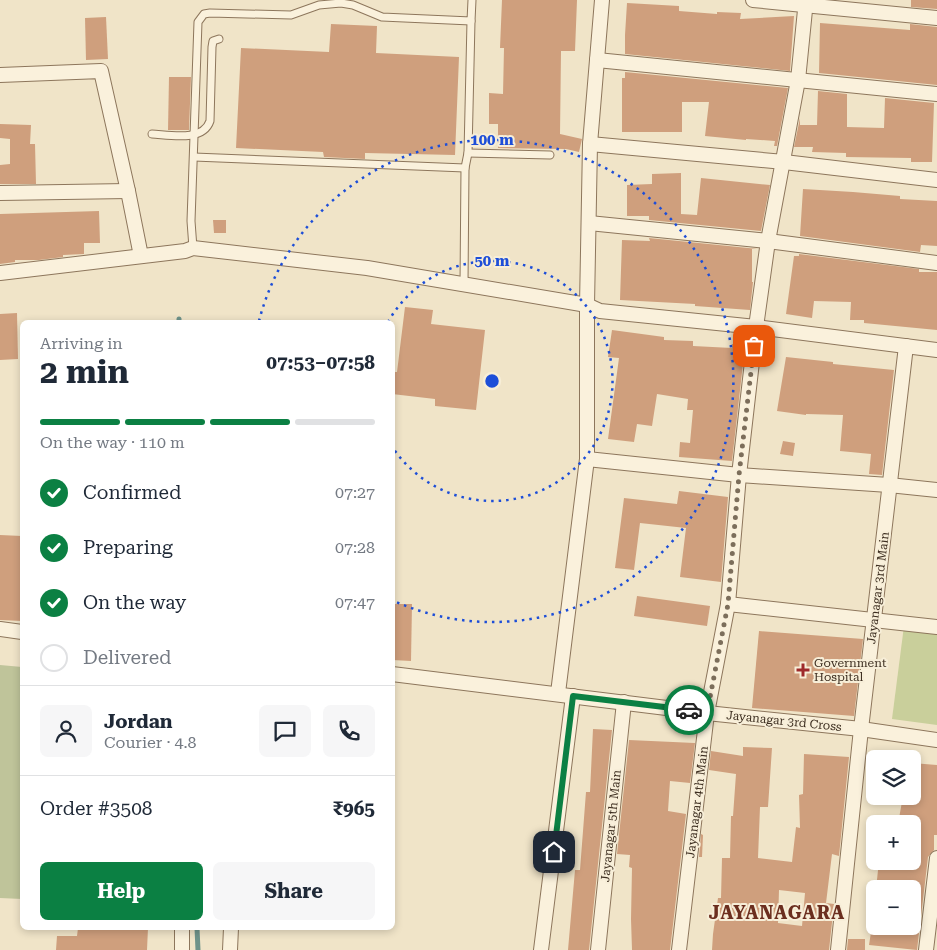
<!DOCTYPE html>
<meta charset="utf-8">
<style>
:root{--surface:#fff;--page:#f6f6f7;--text:#1f2937;--muted:#747a83;--line:#e0e1e3;--accent:#0b8043}
body{margin:0;font-family:"Roboto Serif",serif;background:var(--page);color:var(--text);height:100vh;display:flex;flex-direction:column;font-size:19px;white-space:nowrap}
*{box-sizing:border-box;margin:0}
p{font-size:16px;color:var(--muted)}
.icon{flex:none;width:28px;height:28px;fill:none;stroke:currentColor;stroke-width:2;stroke-linecap:round;stroke-linejoin:round}
.map{position:relative;flex:1;overflow:hidden}
.drawer{position:absolute;left:20px;top:320px;width:375px;height:610px;display:flex;flex-direction:column;background:var(--surface);border-radius:8px;box-shadow:0 2px 8px #0003}
.drawer>*{flex:none}
.fabs{position:absolute;left:866px;top:750px;display:grid;gap:10px}
.fabs a{display:grid;place-items:center;width:55px;height:55px;border-radius:8px;background:var(--surface);box-shadow:0 2px 8px #0003;font-size:25px}
.pin{position:absolute;display:grid;place-items:center;width:42px;height:42px;color:#fff;margin:-21px;border-radius:10px;box-shadow:0 2px 8px #0006}
.courier{position:absolute;display:grid;place-items:center;width:50px;height:50px;margin:-25px;border:4px solid #0b8043;border-radius:50%;background:#fff;color:#222;box-shadow:0 1px 6px #0007}
.summary em{font-style:normal;font-weight:700}
.summary div{display:flex;flex-direction:column-reverse}
.summary{display:flex;align-items:center;justify-content:space-between;height:85px;padding:0 20px}
h1{font-size:32px;font-weight:700;line-height:38px}
.bar{display:grid;grid-template-columns:repeat(4,1fr);gap:8px 5px;align-content:center;height:60px;padding:0 20px}
.bar i{height:6px;border-radius:4px;background:var(--line)}
.bar .selected{background:var(--accent)}
.bar p{grid-column:span 4}
.line{display:flex;align-items:center;gap:12px;padding:0 20px;border-top:1px solid var(--line)}
.line div{flex:1}
.round{display:grid;place-items:center;flex:none;width:52px;height:52px;border-radius:8px;background:var(--page)}
ol{padding:0 20px;list-style:none}
li{display:flex;align-items:center;gap:15px;height:55px}
li p{margin-inline-start:auto}
li .icon{padding:5px;border-radius:50%;background:var(--accent);color:#fff;stroke-width:4}
li:last-child{color:var(--muted)}
li i{width:28px;height:28px;border:2px solid var(--line);border-radius:50%}
.primary-button{display:flex;gap:10px;margin-top:auto;padding:10px 20px}
.primary-button a{flex:1;height:58px;border-radius:8px;background:var(--accent);color:#fff;font-size:20px;font-weight:700;line-height:58px;text-align:center}
.primary-button a+a{background:var(--page);color:var(--text)}
.map>svg:first-child{display:block}
</style>
<div class="map">
<svg width="937" height="950" viewBox="0 0 937 950">
<rect width="100%" height="100%" fill="#f0e4c8"/>
<polygon fill="#c9cf9b" points="905,618 937,621 937,725 892,719"/>
<polygon fill="#bfc49a" points="0,665 22,667 22,899 0,898"/>
<g fill="none" stroke-linecap="round" stroke-linejoin="round">
<g stroke="#6f938a" stroke-width="5">
<polyline points="179,319 179,322"/>
<polyline points="197,928 198,950"/>
</g>
</g>
<g fill="#cf9f7d" fill-rule="evenodd">
<polygon points="502,0 577,0 575,51 561,51 560,134 582,139 579,152 566,149 498,148 498,124 489,124 489,93 503,94 504,48 500,48"/>
<polygon points="911,0 937,0 937,9 911,7"/>
<polygon points="627,3 679,6 679,11 717,14 717,12 741,13 740,19 794,16 790,71 625,54 625,35"/>
<polygon points="106,17 108,59 86,60 85,18"/>
<polygon points="820,23 910,30 910,24 937,27 937,85 819,73"/>
<polygon points="331,24 377,26 376,53 459,57 455,155 365,153 365,159 324,157 323,152 236,148 241,48 329,52"/>
<polygon points="625,72 788,88 777,146 774,146 775,141 746,139 746,140 705,136 709,102 682,102 682,132 622,132 622,78 625,78"/>
<polygon points="169,77 191,77 189,130 168,130"/>
<polygon points="818,91 847,94 847,127 884,128 885,98 934,103 932,162 911,162 911,158 846,157 846,153 812,152 813,147 794,147 800,118 800,125 817,125"/>
<polygon points="0,124 31,125 30,144 35,144 36,184 0,184 0,165 10,164 10,139 0,138"/>
<polygon points="681,173 681,214 697,215 701,178 770,185 761,231 649,220 649,216 627,216 627,185 652,184 652,174"/>
<polygon points="803,189 853,192 900,196 900,199 937,201 937,246 921,245 920,252 800,236"/>
<polygon points="99,211 100,243 84,243 84,254 63,255 63,257 39,260 15,260 15,262 0,264 0,214"/>
<polygon points="213,220 226,220 226,233 214,233"/>
<polygon points="649,238 758,249 752,249 752,282 753,282 750,310 695,306 695,304 620,300 622,240 650,241"/>
<polygon points="799,254 919,269 919,272 937,272 937,330 864,323 864,320 850,320 851,302 814,301 812,318 786,314 794,256 799,256"/>
<polygon points="405,307 433,310 431,324 485,330 476,410 435,406 435,399 392,394 392,372 397,372"/>
<polygon points="17,313 18,359 0,360 0,314"/>
<polygon points="612,330 664,337 664,340 693,341 693,346 732,348 732,344 745,346 732,461 679,457 680,442 690,443 693,410 687,410 688,399 657,394 652,426 637,424 634,442 608,439 619,358 608,357"/>
<polygon points="786,357 833,362 833,364 894,370 882,475 869,474 871,454 840,451 843,415 806,414 806,415 777,411"/>
<polygon points="783,441 795,443 793,456 780,454"/>
<polygon points="679,491 728,497 721,582 680,577 686,528 640,523 634,570 615,568 624,498 677,504"/>
<polygon points="0,535 22,536 22,621 0,620"/>
<polygon points="637,596 710,606 707,626 634,616"/>
<polygon points="392,604 412,604 411,661 392,660"/>
<polygon points="759,631 863,639 854,716 752,708"/>
<polygon points="593,729 612,730 589,950 568,950 575,870 580,870 586,792 590,792"/>
<polygon points="629,740 695,743 690,783 670,781 668,811 686,814 670,950 632,950 631,919 632,868 629,867 630,855 617,854"/>
<path d="M743,747L772,748L768,807H760L758,858L792,862L796,827L800,828L799,795L803,794L804,754L849,757L839,856L832,854L826,903L834,904L829,950H712L713,934L718,898H721L722,858H730L731,816H733L736,774L709,770L711,751L743,756ZM779,890L805,893L802,926L778,923Z"/>
<polygon points="912,763 937,765 937,835 934,835 934,850 928,857 917,950 869,945 872,926 912,926 912,889 876,889 879,861 912,861 912,824 898,824 903,796 912,796"/>
<polygon points="701,834 703,835 702,857 699,857"/>
<polygon points="78,928 148,928 147,950 56,950 57,936 77,936"/>
<polygon points="848,939 865,939 865,950 847,950"/>
</g>
<g fill="none" stroke-linecap="round" stroke-linejoin="round">
<defs>
<g id="lane">
<path d="M152,134C170,135 203,142 210,121L212,47L213,41L219,39"/>
<polyline points="468,153 550,155"/>
<polyline points="194,157 465,168"/>
<polyline points="193,248 191,221 198,22 204,14 210,13 291,15 319,5 341,3 353,5 382,17 471,21 472,0"/>
<polyline points="464,284 465,168 468,153 471,21"/>
</g>
<g id="street">
<polyline points="753,0 937,18"/>
<polyline points="597,60 937,94"/>
<polyline points="0,75 101,71 128,191 141,256"/>
<polyline points="590,144 784,162 937,180"/>
<polyline points="0,193 128,191"/>
<polyline points="589,223 768,241 937,263"/>
<polyline points="0,273 185,251 193,248 367,268 587,305 600,311 756,327 937,350"/>
<polyline points="587,459 739,475 889,485 937,490"/>
<polyline points="728,604 937,627"/>
<polyline points="0,629 22,632"/>
<polyline points="392,674 707,713 861,729 937,740"/>
<polyline points="558,693 587,459 587,305 590,144 602,0"/>
<polyline points="182,928 182,950"/>
<polyline points="230,950 231,928"/>
<polyline points="541,950 573,696"/>
<polyline points="598,950 624,702"/>
<polyline points="679,950 707,713 728,604 739,475 756,327 768,241 798,80 806,0"/>
<polyline points="838,950 861,729 906,346"/>
<polyline points="926,950 937,858"/>
</g>
</defs>
<use href="#lane" stroke="#8d765c" stroke-width="9"/>
<use href="#street" stroke="#8d765c" stroke-width="16"/>
<use href="#lane" stroke="#faf1dc" stroke-width="7"/>
<use href="#street" stroke="#faf1dc" stroke-width="14"/>
</g>
<g fill="none" stroke-linecap="round" stroke-linejoin="round">
<polyline stroke="#7c6e5b" stroke-width="5" stroke-dasharray="0 9" points="689,710 707,713 728,604 739,475 754,346"/>
<polyline stroke="#0b8043" stroke-width="6" points="554,852 573,696 689,710"/>
</g>
<g fill="none" stroke="#1d4ed8" stroke-width="2.5" stroke-dasharray="2.5 5">
<path d="M388 322A120 120 0 1 1 393 448"/>
<path d="M259 321A241 241 0 1 1 394 601"/>
</g>
<path fill="#9e2a2b" stroke="#f7eed8" stroke-width="2" d="M800.5 662.5h5v5h5v5h-5v5h-5v-5h-5v-5h5z"/>
<g text-anchor="middle" stroke-width="4" stroke-linejoin="round" paint-order="stroke">
<g font-size="12" fill="#3d2e20" stroke="#f7eed8">
<text transform="translate(878 588) rotate(-83)" y="4">Jayanagar 3rd Main</text>
<text transform="translate(784 721) rotate(6)" y="4">Jayanagar 3rd Cross</text>
<text transform="translate(697 802) rotate(-83)" y="4">Jayanagar 4th Main</text>
<text transform="translate(611 826) rotate(-84)" y="4">Jayanagar 5th Main</text>
</g>
<g font-size="12" fill="#3d2e20" stroke="#f7eed8" text-anchor="start">
<text x="814" y="667">Government<tspan x="814" dy="14">Hospital</tspan></text>
</g>
<g font-size="18" font-weight="bold" letter-spacing="1" fill="#6b2e1e" stroke="#f7eed8">
<text x="777" y="919">JAYANAGARA</text>
</g>
</g>
<circle cx="492" cy="381" r="8" fill="#1d4ed8" stroke="#f7eed8" stroke-width="2.5"/>
<g font-size="15" text-anchor="middle" font-weight="bold" fill="#1d4ed8" stroke="#f7eed8" stroke-width="4" stroke-linejoin="round" paint-order="stroke">
<text x="492" y="145">100 m</text>
<text x="492" y="266">50 m</text>
</g>
</svg>
<div class="fabs">
<a><svg class="icon" aria-label="layers" viewBox="0 0 24 24"><path d="M12 4l9 5-9 5-9-5zM3 14l9 5 9-5"/></svg></a>
<a>+</a>
<a>−</a>
</div>
<div class="pin" style="left:754px;top:346px;background:#ea580c"><svg class="icon" aria-label="bag" viewBox="0 0 24 24"><path d="M5 8h14l-1 12H6zM9 8a3 3 0 0 1 6 0"/></svg></div>
<div class="pin" style="left:554px;top:852px;background:#1f2937"><svg class="icon" aria-label="home" viewBox="0 0 24 24"><path d="M3 11l9-7 9 7M6 9v11h12V9"/></svg></div>
<div class="courier" style="left:689px;top:710px"><svg class="icon" aria-label="car" viewBox="0 0 24 24"><path d="M5 17H2v-5l4-1 3-4h7l3 4 3 1v5h-3M9 17h6M6 11h13"/><circle cx="7" cy="17" r="2"/><circle cx="17" cy="17" r="2"/></svg></div>
<section class="drawer">
<div class="summary"><div><h1>2 min</h1><p>Arriving in</p></div><em>07:53–07:58</em></div>
<div class="bar"><i class="selected"></i><i class="selected"></i><i class="selected"></i><i></i><p>On the way · 110 m</p></div>
<ol>
<li><svg class="icon" aria-label="check" viewBox="0 0 24 24"><path d="M5 12l5 5 9-10"/></svg>Confirmed<p>07:27</p></li>
<li><svg class="icon" aria-label="check" viewBox="0 0 24 24"><path d="M5 12l5 5 9-10"/></svg>Preparing<p>07:28</p></li>
<li><svg class="icon" aria-label="check" viewBox="0 0 24 24"><path d="M5 12l5 5 9-10"/></svg>On the way<p>07:47</p></li>
<li><i></i>Delivered</li>
</ol>
<div class="line" style="height:90px"><a class="round"><svg class="icon" aria-label="person" viewBox="0 0 24 24"><circle cx="12" cy="8" r="4"/><path d="M4 21q1-7 8-7t8 7"/></svg></a><div><b>Jordan</b><p>Courier · 4.8</p></div><a class="round"><svg class="icon" aria-label="chat" viewBox="0 0 24 24"><path d="M4 5h16v11H9l-5 4z"/></svg></a><a class="round"><svg class="icon" aria-label="phone" viewBox="0 0 24 24"><path d="M5 4h4l2 5-3 2q2 4 5 5l2-3 5 2v4C11 20 4 13 5 4z"/></svg></a></div>
<div class="line" style="height:65px"><div>Order #3508</div><b>₹965</b></div>
<div class="primary-button"><a>Help</a><a>Share</a></div>
</section>
</div>
